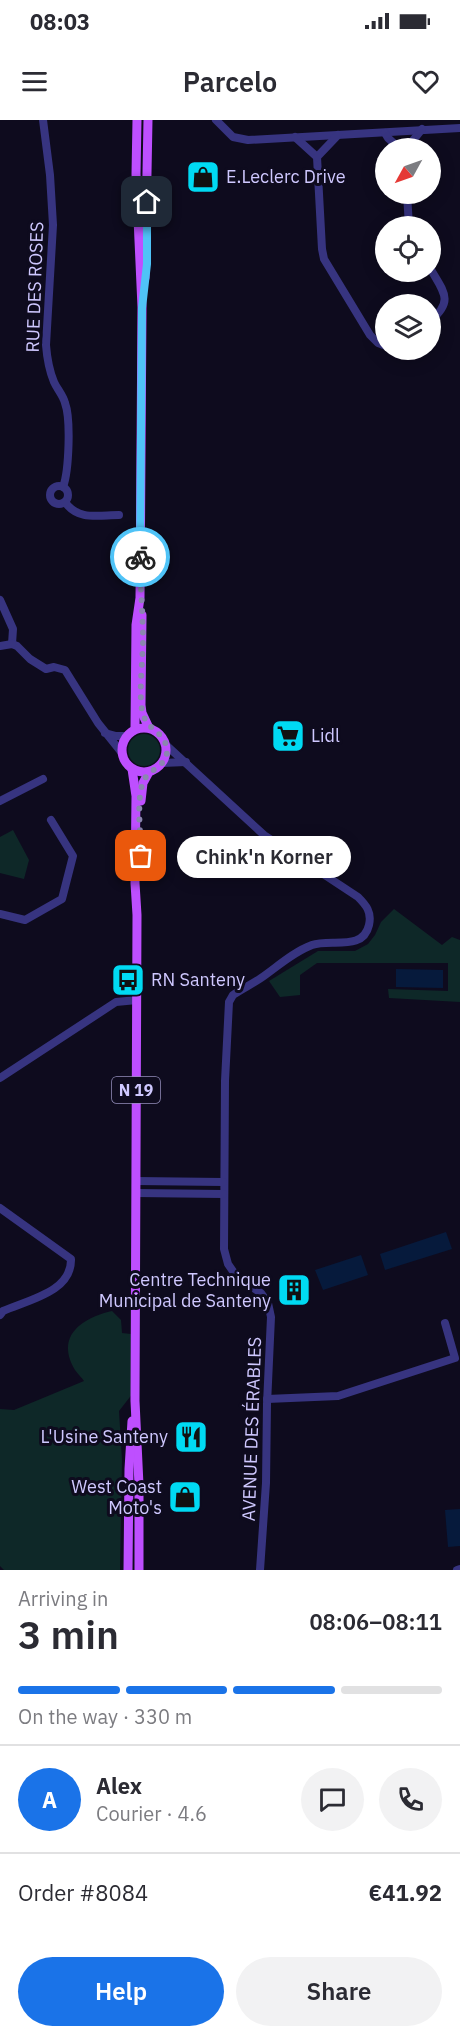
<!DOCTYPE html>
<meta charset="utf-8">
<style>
:root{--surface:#fff;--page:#f2f2f3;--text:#2b2b33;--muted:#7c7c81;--line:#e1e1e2;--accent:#1a73e8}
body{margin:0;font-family:"IBM Plex Sans",sans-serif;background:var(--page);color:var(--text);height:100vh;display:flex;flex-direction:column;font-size:22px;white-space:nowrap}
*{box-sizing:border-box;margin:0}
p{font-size:20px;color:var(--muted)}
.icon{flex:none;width:33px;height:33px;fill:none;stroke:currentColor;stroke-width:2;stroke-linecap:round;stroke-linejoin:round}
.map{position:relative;height:1450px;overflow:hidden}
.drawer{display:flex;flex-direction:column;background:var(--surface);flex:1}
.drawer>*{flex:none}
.needle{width:39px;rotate:230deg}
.fabs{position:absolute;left:375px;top:18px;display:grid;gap:12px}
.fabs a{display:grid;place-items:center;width:66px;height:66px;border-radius:50%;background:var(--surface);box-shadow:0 3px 15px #0003;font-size:30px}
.pin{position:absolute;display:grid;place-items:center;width:51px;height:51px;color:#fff;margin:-26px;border-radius:12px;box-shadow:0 3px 9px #0006}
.courier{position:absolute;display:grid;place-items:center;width:60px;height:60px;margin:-30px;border:4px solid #4fc3f7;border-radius:50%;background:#fff;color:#222;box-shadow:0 2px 8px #0007}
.bubble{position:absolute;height:42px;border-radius:21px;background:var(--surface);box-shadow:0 3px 15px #0003;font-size:20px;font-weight:600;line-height:42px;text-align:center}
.summary em{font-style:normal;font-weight:600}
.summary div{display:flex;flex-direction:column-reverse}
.summary{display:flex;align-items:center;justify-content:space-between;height:102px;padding:0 18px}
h1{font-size:39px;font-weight:600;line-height:45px}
.bar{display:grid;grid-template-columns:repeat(4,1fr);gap:9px 6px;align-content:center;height:72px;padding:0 18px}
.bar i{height:8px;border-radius:4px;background:var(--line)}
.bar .current{background:var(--accent)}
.bar p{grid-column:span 4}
.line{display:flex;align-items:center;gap:15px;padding:0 18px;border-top:2px solid var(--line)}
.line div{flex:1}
.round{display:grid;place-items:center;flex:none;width:63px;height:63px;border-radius:32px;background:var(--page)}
.button{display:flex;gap:12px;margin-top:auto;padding:12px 18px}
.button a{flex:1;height:69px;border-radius:36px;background:var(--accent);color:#fff;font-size:24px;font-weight:600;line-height:69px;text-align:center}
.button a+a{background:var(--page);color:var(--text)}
.status{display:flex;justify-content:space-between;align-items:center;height:42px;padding:0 30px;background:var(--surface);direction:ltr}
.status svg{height:16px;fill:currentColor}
header{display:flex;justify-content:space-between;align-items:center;height:78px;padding:0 18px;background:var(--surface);font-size:27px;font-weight:600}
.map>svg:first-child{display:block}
</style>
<div class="status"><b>08:03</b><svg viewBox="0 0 49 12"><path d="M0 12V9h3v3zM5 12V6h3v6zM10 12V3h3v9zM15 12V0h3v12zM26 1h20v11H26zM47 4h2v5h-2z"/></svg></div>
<header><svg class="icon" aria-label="menu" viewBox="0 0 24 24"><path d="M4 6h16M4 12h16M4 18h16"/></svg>Parcelo<svg class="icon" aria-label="heart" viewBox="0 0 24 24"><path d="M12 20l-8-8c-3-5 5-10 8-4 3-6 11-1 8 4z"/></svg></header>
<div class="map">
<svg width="460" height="1450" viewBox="0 0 460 1450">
<rect width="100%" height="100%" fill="#0e0b1e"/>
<g fill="#0e2828">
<circle cx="144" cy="630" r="16"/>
<polygon points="13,710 29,740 24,759 0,753 0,717"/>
<polygon points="394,789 442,825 452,817 460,820 460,882 389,878 388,869 448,871 448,843 317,843 300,855 300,875 280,877 269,861 318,831 355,831 368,824 375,815 381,802"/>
<path d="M112,1191L121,1200L122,1213L131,1214L133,1273L119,1291L122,1340L120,1450H4L0,1446V1289L14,1290L84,1261C82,1258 78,1254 75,1250C55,1217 81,1198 112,1191Z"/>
</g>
<g fill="#061a3c">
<polygon points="396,849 443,850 443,868 396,867"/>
<polygon points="446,1112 452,1129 385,1150 380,1134"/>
<polygon points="361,1135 368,1155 323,1170 315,1150"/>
<polygon points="460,1389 460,1426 448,1427 445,1390"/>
</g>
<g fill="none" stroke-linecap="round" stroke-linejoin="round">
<g stroke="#373480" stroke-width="8">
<path d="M43,0L50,55L53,105L46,225C47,238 49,250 54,262C57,269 63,275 65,283C71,299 69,351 63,367"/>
<polyline points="216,0 233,17 248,20 460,8"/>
<polyline points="385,13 388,18 399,28"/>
<polyline points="295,17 317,37 322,129 324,139 370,215 378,223 386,226"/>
<polyline points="407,28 422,9"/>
<polyline points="317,37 338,15"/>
<polyline points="407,74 409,106"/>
<path d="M430,148C443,171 455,181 430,201"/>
<circle cx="59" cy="375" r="9"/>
<path d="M65,382C78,401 99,395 119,395"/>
<polyline points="0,480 13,509 12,524"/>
<polyline points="12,524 17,526 30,539 46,549 54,547 65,550 98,603 122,633"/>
<polyline points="0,526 12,524"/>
<polyline points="105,613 116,616 127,616"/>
<path d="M166,625L264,715L358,777C366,785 372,792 369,805C363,832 330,818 312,825C293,832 277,847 261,858C252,864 242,869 233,875L229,882L225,961L224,1129L228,1144L237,1157L261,1173L268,1183L271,1197L267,1284L266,1363L260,1450"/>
<polyline points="162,643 186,642"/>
<polyline points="0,681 43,659"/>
<polyline points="0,794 25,800 62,779 73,736 51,700"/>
<polyline points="0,958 116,882 137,880"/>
<polyline points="136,1061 223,1062"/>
<polyline points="136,1073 223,1074"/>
<path d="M0,1088L71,1139C72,1172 28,1180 3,1191L0,1195"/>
<polyline points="267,1279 338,1276 455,1238 445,1203"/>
<polyline points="457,1450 460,1449"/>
</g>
<g stroke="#be4fff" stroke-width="9">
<polyline points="145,158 148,0"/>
<polyline points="142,495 141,585 142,593 149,608"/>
<circle cx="144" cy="630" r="22"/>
<polyline points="135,609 136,505 140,478 142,187 136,54 137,0"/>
<polyline points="132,649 136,676 135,763 137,795 135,1281 139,1365 139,1450"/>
<polyline points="141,681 143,663 149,652"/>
<polyline points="128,1450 129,1349 132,1301"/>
</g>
</g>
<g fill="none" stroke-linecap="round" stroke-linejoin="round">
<path stroke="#8b86b0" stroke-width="6" stroke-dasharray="0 10.8" d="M140,437C140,465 143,492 143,520C143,538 138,578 143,594C148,612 166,611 167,631C167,647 148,649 143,662C136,682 141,715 141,736"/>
<polyline stroke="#4fc3f7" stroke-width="8" points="140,437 142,188 147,144 147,82"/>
</g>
<defs>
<symbol id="shop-square" viewBox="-11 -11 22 22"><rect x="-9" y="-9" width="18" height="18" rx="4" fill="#00daf3" stroke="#0e0b1e"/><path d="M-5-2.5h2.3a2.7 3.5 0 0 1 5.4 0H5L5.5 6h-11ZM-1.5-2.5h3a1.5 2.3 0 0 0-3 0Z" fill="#111"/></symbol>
<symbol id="supermarket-square" viewBox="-11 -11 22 22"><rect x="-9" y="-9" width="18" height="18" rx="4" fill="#00daf3" stroke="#0e0b1e"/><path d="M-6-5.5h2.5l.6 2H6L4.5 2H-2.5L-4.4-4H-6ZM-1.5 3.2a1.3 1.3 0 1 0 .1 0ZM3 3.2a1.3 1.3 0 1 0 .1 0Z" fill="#111"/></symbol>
<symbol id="bus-square" viewBox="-11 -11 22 22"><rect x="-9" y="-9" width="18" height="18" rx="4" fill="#00daf3" stroke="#0e0b1e"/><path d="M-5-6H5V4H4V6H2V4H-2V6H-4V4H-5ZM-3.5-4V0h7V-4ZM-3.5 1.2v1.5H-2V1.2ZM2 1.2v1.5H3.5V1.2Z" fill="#111"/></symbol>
<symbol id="building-square" viewBox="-11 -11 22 22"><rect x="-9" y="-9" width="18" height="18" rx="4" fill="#00daf3" stroke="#0e0b1e"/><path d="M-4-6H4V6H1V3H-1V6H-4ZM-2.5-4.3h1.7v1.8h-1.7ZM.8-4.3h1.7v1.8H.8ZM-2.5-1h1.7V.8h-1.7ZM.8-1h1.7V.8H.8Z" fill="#111"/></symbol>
<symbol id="restaurant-square" viewBox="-11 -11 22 22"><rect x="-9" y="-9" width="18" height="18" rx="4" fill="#00daf3" stroke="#0e0b1e"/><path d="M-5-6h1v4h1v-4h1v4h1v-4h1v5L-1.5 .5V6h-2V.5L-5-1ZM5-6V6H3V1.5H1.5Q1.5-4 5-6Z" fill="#111"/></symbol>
</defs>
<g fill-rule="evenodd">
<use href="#shop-square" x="184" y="38" width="38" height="38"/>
<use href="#supermarket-square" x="269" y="597" width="38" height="38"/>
<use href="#bus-square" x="109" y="841" width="38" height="38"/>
<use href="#building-square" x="275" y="1151" width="38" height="38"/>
<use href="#restaurant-square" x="172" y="1298" width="38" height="38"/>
<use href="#shop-square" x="166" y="1358" width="38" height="38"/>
</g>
<g text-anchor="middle" stroke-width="6" stroke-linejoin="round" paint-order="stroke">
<rect fill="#0e0b1e" stroke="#958fbc" stroke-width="1.5" x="112" y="957" width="48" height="26" rx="4.5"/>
<g font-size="16" font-weight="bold" fill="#cfc8ff">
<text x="136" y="976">N 19</text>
</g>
<g font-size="18" fill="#cfc8ff" stroke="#0e0b1e" text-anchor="start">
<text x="226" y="63">E.Leclerc Drive</text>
<text x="311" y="622">Lidl</text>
<text x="151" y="866">RN Santeny</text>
<text x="271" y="1166" text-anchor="end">Centre Technique<tspan x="271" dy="21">Municipal de Santeny</tspan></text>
<text x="168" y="1323" text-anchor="end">L'Usine Santeny</text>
<text x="162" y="1373" text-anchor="end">West Coast<tspan x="162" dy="21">Moto's</tspan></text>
</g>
<g font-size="18" fill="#cfc8ff" stroke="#0e0b1e">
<text transform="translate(35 167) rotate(-88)" y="6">RUE DES ROSES</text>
<text transform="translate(252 1309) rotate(-88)" y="6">AVENUE DES ÉRABLES</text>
</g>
</g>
</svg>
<div class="fabs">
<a><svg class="needle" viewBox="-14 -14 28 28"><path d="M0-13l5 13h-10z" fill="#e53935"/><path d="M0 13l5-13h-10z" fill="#7c7c81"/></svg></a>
<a><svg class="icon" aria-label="locate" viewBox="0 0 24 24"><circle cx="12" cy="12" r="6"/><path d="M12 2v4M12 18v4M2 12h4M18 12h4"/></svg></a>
<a><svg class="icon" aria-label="layers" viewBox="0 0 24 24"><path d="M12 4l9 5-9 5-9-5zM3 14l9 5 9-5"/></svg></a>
</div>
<div class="pin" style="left:141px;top:736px;background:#ea580c"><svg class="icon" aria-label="bag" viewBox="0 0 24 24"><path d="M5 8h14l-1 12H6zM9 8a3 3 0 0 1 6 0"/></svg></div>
<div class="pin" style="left:147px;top:82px;background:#1f2937"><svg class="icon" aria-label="home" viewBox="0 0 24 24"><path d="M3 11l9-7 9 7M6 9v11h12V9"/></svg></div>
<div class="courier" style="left:140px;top:437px"><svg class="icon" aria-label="bike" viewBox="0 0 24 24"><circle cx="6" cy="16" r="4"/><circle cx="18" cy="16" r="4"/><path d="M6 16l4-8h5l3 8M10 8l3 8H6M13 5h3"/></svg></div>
<div class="bubble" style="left:177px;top:716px;width:174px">Chink'n Korner</div>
</div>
<section class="drawer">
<div class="summary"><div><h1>3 min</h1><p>Arriving in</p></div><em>08:06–08:11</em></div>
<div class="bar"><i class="current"></i><i class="current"></i><i class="current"></i><i></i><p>On the way · 330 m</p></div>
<div class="line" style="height:108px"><b class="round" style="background:var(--accent);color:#fff">A</b><div><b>Alex</b><p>Courier · 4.6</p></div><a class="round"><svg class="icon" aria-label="chat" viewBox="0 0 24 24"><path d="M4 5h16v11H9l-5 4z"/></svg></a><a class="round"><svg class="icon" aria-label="phone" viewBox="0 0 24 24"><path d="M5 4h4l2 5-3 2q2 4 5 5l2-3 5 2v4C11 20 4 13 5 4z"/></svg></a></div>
<div class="line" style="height:78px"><div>Order #8084</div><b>€41.92</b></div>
<div class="button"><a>Help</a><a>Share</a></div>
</section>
